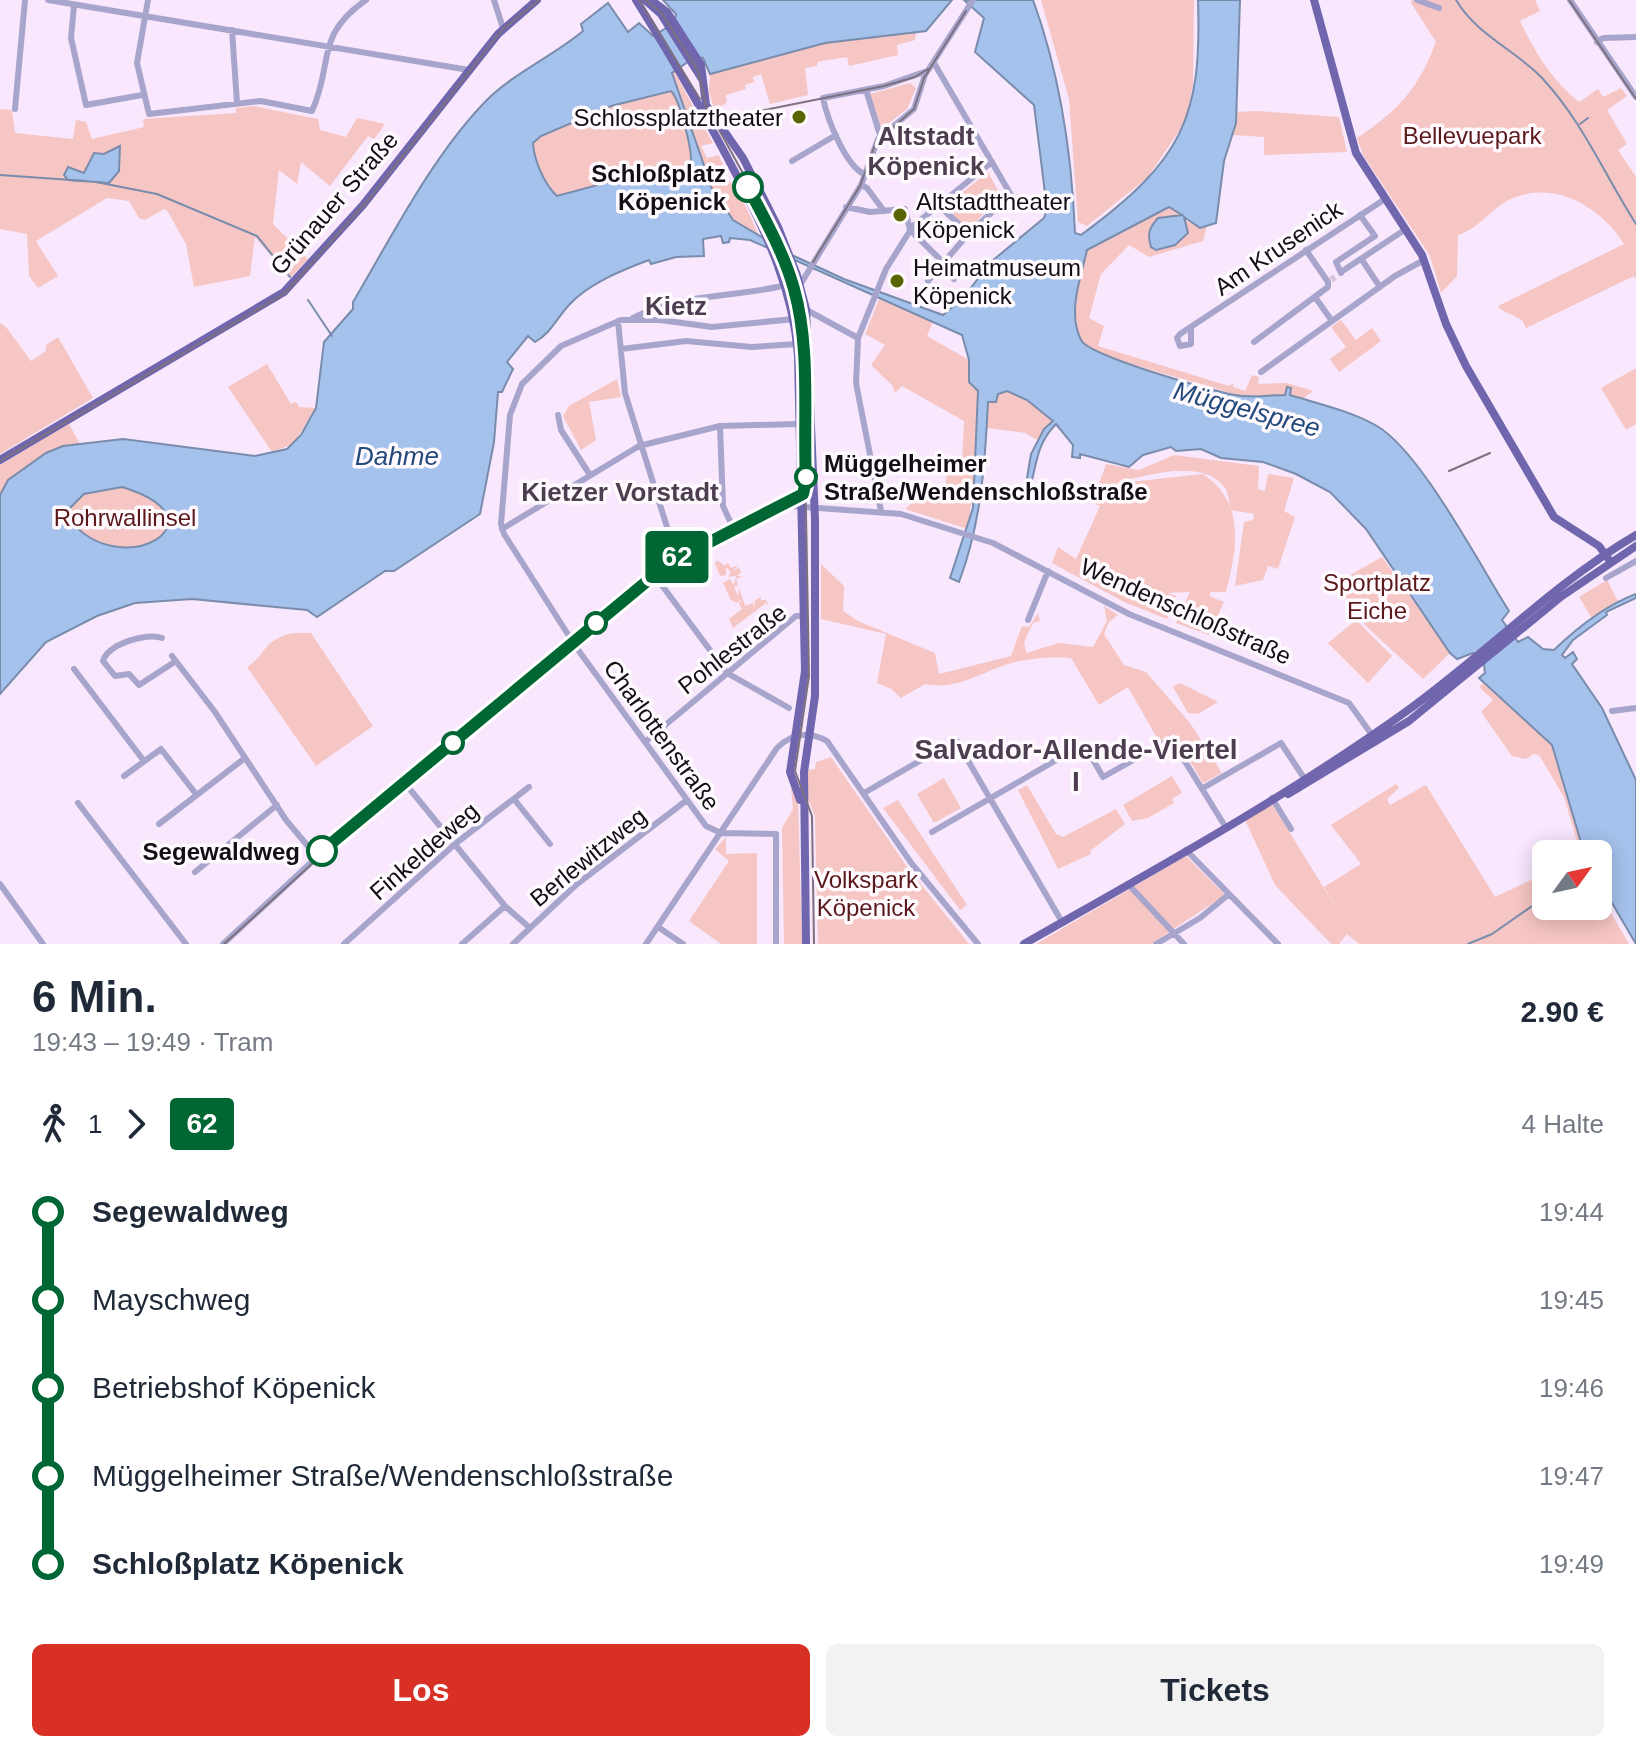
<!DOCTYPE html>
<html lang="de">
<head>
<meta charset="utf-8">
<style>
  body { margin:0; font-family:Arial,sans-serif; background:#f2f2f3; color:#1f2937; height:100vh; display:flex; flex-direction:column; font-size:30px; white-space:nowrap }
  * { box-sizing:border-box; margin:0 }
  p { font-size:26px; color:#747a83 }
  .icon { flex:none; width:44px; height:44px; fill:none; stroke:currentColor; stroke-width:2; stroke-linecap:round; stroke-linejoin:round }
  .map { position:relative; height:944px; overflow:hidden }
  .panel { display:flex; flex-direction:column; background:#fff; flex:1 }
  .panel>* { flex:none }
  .badge { padding:0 16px; border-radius:6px; font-size:28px; line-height:52px }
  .needle { width:52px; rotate:57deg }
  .controls { position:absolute; left:1532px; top:840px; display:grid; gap:16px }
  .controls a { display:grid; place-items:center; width:80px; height:80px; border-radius:12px; background:#fff; box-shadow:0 4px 20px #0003; font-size:40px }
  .map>.badge { position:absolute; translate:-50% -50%; box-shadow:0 0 0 4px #fff }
  .legs { display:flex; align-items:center; gap:12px; height:88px; padding:0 32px; font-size:26px }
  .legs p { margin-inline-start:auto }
  .headline { display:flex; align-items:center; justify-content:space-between; height:136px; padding:0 32px }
  h1 { font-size:44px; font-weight:700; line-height:60px }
  .primary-button { display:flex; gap:16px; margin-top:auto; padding:16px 32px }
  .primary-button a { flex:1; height:92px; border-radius:12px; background:#d93025; color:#fff; font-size:32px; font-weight:700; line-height:92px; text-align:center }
  .primary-button a+a { background:#f2f2f3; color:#1f2937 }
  ul { padding:0 32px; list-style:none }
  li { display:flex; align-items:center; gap:28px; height:88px; font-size:30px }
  li i { display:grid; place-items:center; width:12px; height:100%; margin:0 10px; background:currentColor }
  li i::after { content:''; width:20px; height:20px; margin:-10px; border:6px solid; border-radius:50%; background:#fff }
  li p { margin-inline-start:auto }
  li:first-child i { background:linear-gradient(#0000 50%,currentColor 0) }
  li:last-child i { background:linear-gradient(currentColor 50%,#0000 0) }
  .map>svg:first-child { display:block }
  .green { fill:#f6c6c4 }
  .water { fill:#a5c2ec; stroke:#798cac; stroke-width:2; fill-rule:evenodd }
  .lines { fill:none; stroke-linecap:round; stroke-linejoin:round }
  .stream { stroke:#798cac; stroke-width:2 }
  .minor-tunnel { stroke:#d6c6da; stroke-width:6; stroke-dasharray:6 3; stroke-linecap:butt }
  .minor { stroke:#a8a5cd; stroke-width:6 }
  .major { stroke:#6f66ad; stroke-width:8 }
  .tram { stroke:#7d7180; stroke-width:2 }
  .line-1-casing { stroke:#fff; stroke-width:18 }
  .line-1 { stroke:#063; stroke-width:12 }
  .poi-dot { fill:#5b6402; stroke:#fefafe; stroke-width:3 }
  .stop-1-dot { fill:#fff; stroke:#063; stroke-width:4 }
  .labels { text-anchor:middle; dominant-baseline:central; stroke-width:7; stroke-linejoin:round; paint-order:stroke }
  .poi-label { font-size:24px; fill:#130d15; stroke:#fefafe; text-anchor:start }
  .park-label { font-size:24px; fill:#5b191c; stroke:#fefafe }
  .stop-label { font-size:24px; font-weight:bold; fill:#130d15; stroke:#fefafe; text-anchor:end }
  .street-label { font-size:24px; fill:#130d15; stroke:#fefafe }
  .neighbourhood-label { font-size:26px; font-weight:bold; fill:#4c3e4f; stroke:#fefafe }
  .water-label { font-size:26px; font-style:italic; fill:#24497c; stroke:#fefafe }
  .quarter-label { font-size:28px; font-weight:bold; fill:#4c3e4f; stroke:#fefafe }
</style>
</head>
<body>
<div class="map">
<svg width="1636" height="944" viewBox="0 0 1636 944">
  <rect width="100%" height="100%" fill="#f9e7fd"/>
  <!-- green -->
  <path class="green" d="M1194,0L1193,85L1186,121L1147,178L1087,226L1078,222L1069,99L1041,0Z
    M1412,0H1535L1540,11L1520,21C1536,54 1551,79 1579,102L1598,89L1603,97L1621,88L1627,96L1607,110L1627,144L1618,150L1636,177V279L1634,276L1526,328L1522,320L1500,309L1498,306L1624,244C1602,208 1556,180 1513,198C1490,208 1481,228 1458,235L1457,276L1441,293L1430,256L1363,155L1357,138C1399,110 1418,89 1436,42L1411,3Z
    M916,32L915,40L897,45L898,55L849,66L847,57L817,62V66L805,68L808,95L770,104L761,74L753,77L754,82L745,85L746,89L726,95L727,102L715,111L709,92L710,74L825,43Z
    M674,71L713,143L701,146L707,158L719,155L728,180L738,190L759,235C751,230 739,226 732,219C694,182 694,122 672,76Z
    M910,83L916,88L907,109L884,127L879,125L870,94Z
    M671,91C680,100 694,156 691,169L657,180L620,179L557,196C544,184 534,160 533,143L541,136L611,106Z
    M253,106L318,119L320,130L346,137L357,118L385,124L374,139L368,136L330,186L301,162L297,184L279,170L273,224L308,259L290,278L255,237L250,276L194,287L186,244L168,212L164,209L145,220L139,218L129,201L107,198L36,241L58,276L38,288L29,276L27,234L0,229V109L12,110L15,133L73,139L76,120L86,122L92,139L144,127L143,119L236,113V108Z
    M1257,111L1339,117L1347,152L1264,155V137L1233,135L1236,112Z
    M988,172L1001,196L968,230L945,206Z
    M1169,207L1176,208L1183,219L1200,228L1207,226L1203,241L1149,257L1129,245L1101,274L1089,318L1104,326L1098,346L1229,386L1234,383L1233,387L1245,391L1252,375L1259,377L1258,384L1287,383L1313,391L1302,399L1290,395L1287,388L1285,395H1237L1103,356L1082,344C1069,312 1080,281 1087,250Z
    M880,297L934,319L927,336L969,360V382L978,393L977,460L968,529L905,509L915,500L945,502L947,461H962L964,421L902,386L895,393L892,385L871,365L885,345L865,334Z
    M1341,320L1356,340L1372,328L1381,341L1339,372L1330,359L1346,347L1331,327Z
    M0,323L6,327L31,361L46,351V345L58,337L93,398L0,454Z
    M267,364L291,404L296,402L299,407L316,408L293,444L272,452L228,387Z
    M1636,368V424L1626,430L1601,388Z
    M617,379L621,397L589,402L596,440L581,450L563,416L569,406Z
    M1007,391L1027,400L1053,421L1037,440L1025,433L987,428L988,401L996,402L998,394Z
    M69,424L80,444C49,448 15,467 0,495V465Z
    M1174,455L1259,466L1258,489L1265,491L1268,474L1294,478L1284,511L1295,517L1278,569L1268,566L1263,580L1235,586L1244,522L1253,520L1254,514L1231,510C1229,503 1228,491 1225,488C1203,458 1150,475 1118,482L1116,490L1130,482L1203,474C1246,503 1237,549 1226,592H1211L1209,596L1224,602L1209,635L1176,623L1190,592L1167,593L1176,596L1167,619L1124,602L1052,563L1058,547L1076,559L1100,506L1092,503L1106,464L1139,470Z
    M122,487C230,520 121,584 70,519L69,509L84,494Z
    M1382,557L1450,653L1423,679L1365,625L1336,583Z
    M717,560L725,566L728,563L731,568L739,565L733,570L739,568L741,573L736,576H743L736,579L738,585L734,587L738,596L739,587L745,606L753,603L751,596L754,605L745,610L755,605V600L761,597V600H766L769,606L766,603L733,628L729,619L742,609L739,604L742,599L737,603L731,600L723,583L730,579L734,585L736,576L728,577L731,572L726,567V575L720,576L715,564Z
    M821,564L844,586L843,611L858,621L935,653L939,674L1011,656L1022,626L1029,627L1038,613L1040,621L1033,623L1024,642L1026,653L1059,643L1093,647L1107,621L1104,606L1118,615L1109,622L1104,634L1124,665L1146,672L1190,723L1222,773L1203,783L1174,734L1155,743L1157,738L1128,687L1099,705L1071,658C1053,656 1033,658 1015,662C983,670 960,691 925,684L901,698L890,688L877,683L886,634L821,619Z
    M1607,580L1618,601L1592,618L1579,597Z
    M1356,620L1392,656L1368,683L1328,643Z
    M292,633H311L373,726L316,766L247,667C266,655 262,641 292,633Z
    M1485,682L1552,745L1583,849L1580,851L1564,797L1539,755L1534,754L1526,759L1512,756L1481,712L1493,700L1479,687Z
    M1180,683L1218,702L1198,714L1188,713L1173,687Z
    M831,757L908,868L969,944H818L815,816L806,794L807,770L815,769L816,762Z
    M1172,776L1182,793L1172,799L1174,803L1148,818L1132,821L1123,805Z
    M944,778L961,808L934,823L917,794Z
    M1396,784L1399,788L1387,799L1390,805L1426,785L1495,897L1546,873V906H1598V891L1629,944H1359L1347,934L1339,944H1331L1275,885L1245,820L1272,804L1343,919L1324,887L1361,864L1331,825Z
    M1027,785L1056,834L1063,837L1116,809L1125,824L1090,851L1091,854L1058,869L1018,790Z
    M791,787L798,799L802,944H784L782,828L793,809Z
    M898,800L967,905L960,910L883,808Z
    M726,837V854L757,853V944H721L689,921L729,861L715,849Z
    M1186,856L1225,895L1151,944H1036Z"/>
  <!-- water -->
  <path class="water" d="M663,0H952L926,31L825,43L710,74L703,58L695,57L672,73L707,174L705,178L733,220L794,256L844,279L943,315L962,299L992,261L1044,218L1047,209L1034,105L975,52L984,18L964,0H1033C1060,74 1072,159 1075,233L1081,235C1183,160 1202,118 1198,0H1240L1236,123L1224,161L1216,223L1200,228L1184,217L1188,233L1175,245L1156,250L1151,247C1147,234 1149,228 1158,218L1182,215L1169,207L1087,250C1081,277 1067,312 1081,340C1089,356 1212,391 1235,395C1251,398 1269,395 1285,395L1287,387L1291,388L1290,395C1319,404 1351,411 1377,426C1421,452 1479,564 1509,611L1502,620L1518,642L1528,637L1543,649L1554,650C1578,627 1604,606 1636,594V598L1606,612L1607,615L1573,640L1562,655L1565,658L1573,652L1577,659L1572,664L1602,708L1636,780V944L1598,879V854H1572L1583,849L1552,745L1479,678L1485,673L1484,665L1473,653L1457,659L1450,653L1366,529L1330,492L1296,474L1263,462L1221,458L1201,449L1176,451L1171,447L1143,455L1129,467L1080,454V458L1072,457L1073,445L1056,424C1034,446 1037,470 1027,497L1024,496L1031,454L1044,429L1053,421L1027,400L1007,391L998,394L996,402H988C985,465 981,524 959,582L950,578L973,508L978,391L969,382V360L962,335L750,240L730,238L729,242L723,243L721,236L703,239L704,256L676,257L651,264L649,260C622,270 588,284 569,305C557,318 551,333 535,342L528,336L507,362L513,369L502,392H498L494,442L480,514L394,571H385L317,617L307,610L192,599L135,603L97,616L46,642L0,694V495L8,480L46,453L63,446L123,439L255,456L287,449L301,435L316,408L324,342L353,309V302C391,238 430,160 483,104C511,74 552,57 583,31L581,24L608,3L628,32L639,23L653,36L674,23L676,14ZM671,91C680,100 695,157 690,169L657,180L620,179L557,196C544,184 534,160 533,143L541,136L611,106ZM122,487C230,520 121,584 70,520L69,509L84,494Z
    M120,146L119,171L109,183L68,180L64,175L68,167L84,173L94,153L104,154Z"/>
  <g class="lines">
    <!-- stream -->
    <path class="stream" d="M1456,0C1477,35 1514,49 1542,78C1583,122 1604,174 1636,224
      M1580,124L1588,118
      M0,175L86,181
      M96,182L157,194L257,236L290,277
      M308,300L332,336
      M1468,944L1492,934L1535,904"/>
    <!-- minor-tunnel -->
    <path class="minor-tunnel" d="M1331,280L1335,277"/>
    <!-- minor -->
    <path class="minor" d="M48,0L469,70
      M148,0L137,63L149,114L261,101L312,111C334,63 314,36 366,0
      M494,0L503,28
      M1417,0L1439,8
      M1570,0L1636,97
      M74,5L71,38L86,105L142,95
      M232,30L237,103
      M1597,42L1603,38L1636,37
      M866,90L880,135
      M15,109L25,0
      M792,161L836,135
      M864,174C845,165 827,118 823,98L884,86L927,71
      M861,185L867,188L884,211
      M939,206L969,233
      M846,207L870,212L905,209L910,230L944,263
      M1360,215L1375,236
      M1362,260L1380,287
      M940,267L954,279
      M1344,270L1406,229
      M1341,273L1336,262L1375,236
      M786,280L803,308L858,338
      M928,281L969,233L1011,195L934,63
      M800,285L861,185L878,139L914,109L925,75L973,0
      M1315,297L1332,321
      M633,318C679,293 735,298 786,285
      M618,321L625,393L677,559
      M1191,327V344L1180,346L1177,338L1180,334L1385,199
      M1254,342L1328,287V282L1306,250
      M621,349L686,341L752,347L797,344
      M1261,372L1395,276L1424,260
      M558,415L561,430L590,475
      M720,426L723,506L734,530
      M881,511L856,383L858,338L886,269L913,226L992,162
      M502,529L639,446L720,426L798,424
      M655,576L727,673L789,708
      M1606,578L1636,561
      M1028,620L1048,571
      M162,638C147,632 108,644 103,661L115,676L129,674L139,685L176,661
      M172,656L215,712L286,820L317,857
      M74,669L144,761
      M1612,711L1636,708
      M645,742L796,616H804
      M124,776L161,749L196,794
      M404,782L505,906L530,928
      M1203,788L1281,743L1304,778
      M864,793L956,740L1062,922
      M1272,798L1291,829
      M514,799L550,844
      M78,803L186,944
      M159,824L245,758
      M932,832L1084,744L1103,777L1171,739L1225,826
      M1186,850L1278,944
      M195,872L277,805
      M0,884L43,944
      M1128,884L1184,944
      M658,927L683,944
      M223,944L355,822L669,564L696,547L790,506L901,514L993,543L1129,614L1349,703L1372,735
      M344,944L455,844L529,787
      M462,944L505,906
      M513,944L577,884L687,800
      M646,944L777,748C792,733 809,731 827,741L912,864L978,944
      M776,944V834L721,833L706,826L576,647L504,534L501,524L510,415L522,384L561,346L621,320H660L712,327L794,319
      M1156,944L1200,918L1228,895"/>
    <!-- major -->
    <path class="major" d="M636,0C672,58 706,116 737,176C767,235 793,289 798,355L805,671L790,772L800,800
      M645,0L661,14L702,79
      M651,0L667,12L701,65L706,105L743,158L778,227L797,275L806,309L815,519V696L804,772L806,944
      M1314,0L1356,153L1422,255L1446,324L1466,366L1554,517L1599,546L1610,561
      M0,460L284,292L363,205L498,34L537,0
      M1288,794L1409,721L1562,596L1636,546
      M1024,944C1152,871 1284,799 1404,713C1484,656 1551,585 1636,535"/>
    <!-- tram -->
    <path class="tram" d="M639,0L700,99
      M645,0L661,12L698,71L706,106L774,230L795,293L803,351L809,676L795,771L812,816L814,944
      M1569,0L1636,99
      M720,123L739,125L759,111L884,86L915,77L928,69
      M813,262L860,186L876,142L914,109L924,78L966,11
      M0,461L285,293L369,199L502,30L539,0
      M1449,471L1490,453
      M224,944L361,819L670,565L694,549L798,502L808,488"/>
  </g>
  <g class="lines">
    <defs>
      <path id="line-1" d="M322,851L669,563L803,494L806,481C803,418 811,349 794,289C784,253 765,220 748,187"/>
    </defs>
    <!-- line-1 casing -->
    <use href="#line-1" class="line-1-casing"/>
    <!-- line-1 -->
    <use href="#line-1" class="line-1"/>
  </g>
  <!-- markers -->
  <g class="poi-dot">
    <circle cx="799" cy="117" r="8"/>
    <circle cx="900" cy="215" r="8"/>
    <circle cx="897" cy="281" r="8"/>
  </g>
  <g class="stop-1-dot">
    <circle cx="748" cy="187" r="14"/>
    <circle cx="806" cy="477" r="10"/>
    <circle cx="596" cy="623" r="10"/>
    <circle cx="453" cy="743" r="10"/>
    <circle cx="322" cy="851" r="14"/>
  </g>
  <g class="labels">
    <!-- poi labels -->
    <g class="poi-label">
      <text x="783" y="117" text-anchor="end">Schlossplatztheater</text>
      <text x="916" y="201">Altstadttheater<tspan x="916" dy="28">Köpenick</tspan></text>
      <text x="913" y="267">Heimatmuseum<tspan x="913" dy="28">Köpenick</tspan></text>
    </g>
    <!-- park labels -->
    <g class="park-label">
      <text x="1472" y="135">Bellevuepark</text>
      <text x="125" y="517">Rohrwallinsel</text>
      <text x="1377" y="582">Sportplatz<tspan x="1377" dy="28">Eiche</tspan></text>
      <text x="866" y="879">Volkspark<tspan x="866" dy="28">Köpenick</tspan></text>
    </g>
    <!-- stop labels -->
    <g class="stop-label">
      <text x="726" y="173">Schloßplatz<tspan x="726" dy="28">Köpenick</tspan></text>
      <text x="824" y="463" text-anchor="start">Müggelheimer<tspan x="824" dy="28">Straße/Wendenschloßstraße</tspan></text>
      <text x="300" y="851">Segewaldweg</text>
    </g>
    <!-- street labels -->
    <g class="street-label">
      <text transform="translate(334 203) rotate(-49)">Grünauer Straße</text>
      <text transform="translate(1278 248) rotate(-34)">Am Krusenick</text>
      <text transform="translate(1186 611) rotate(24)">Wendenschloßstraße</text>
      <text transform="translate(732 649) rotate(-38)">Pohlestraße</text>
      <text transform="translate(662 735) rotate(54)">Charlottenstraße</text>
      <text transform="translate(424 851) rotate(-41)">Finkeldeweg</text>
      <text transform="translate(588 857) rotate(-39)">Berlewitzweg</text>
    </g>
    <!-- neighbourhood labels -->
    <g class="neighbourhood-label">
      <text x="926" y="136">Altstadt<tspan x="926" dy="30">Köpenick</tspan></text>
      <text x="676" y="306">Kietz</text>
      <text x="620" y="492">Kietzer Vorstadt</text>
    </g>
    <!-- water labels -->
    <g class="water-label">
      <text transform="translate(1247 409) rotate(15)">Müggelspree</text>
      <text x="397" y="456">Dahme</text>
    </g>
    <!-- quarter labels -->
    <g class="quarter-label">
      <text x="1076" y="749">Salvador-Allende-Viertel<tspan x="1076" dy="32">I</tspan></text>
    </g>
  </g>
</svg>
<div class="controls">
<a><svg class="needle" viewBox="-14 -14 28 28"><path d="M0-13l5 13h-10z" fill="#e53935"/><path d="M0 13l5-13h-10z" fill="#747a83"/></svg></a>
</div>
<b class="badge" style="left:677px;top:557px;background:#063;color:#fff">62</b>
</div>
<section class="panel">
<div class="headline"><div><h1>6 Min.</h1><p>19:43 – 19:49 · Tram</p></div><b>2.90 €</b></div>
<div class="legs"><svg class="icon" aria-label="walk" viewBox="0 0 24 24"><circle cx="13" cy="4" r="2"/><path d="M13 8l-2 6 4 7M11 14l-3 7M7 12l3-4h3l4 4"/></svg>1<svg class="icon" aria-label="forward" viewBox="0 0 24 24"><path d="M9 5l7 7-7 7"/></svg><b class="badge" style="background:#063;color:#fff">62</b><p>4 Halte</p></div>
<ul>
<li><i style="color:#063"></i><b>Segewaldweg</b><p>19:44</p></li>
<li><i style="color:#063"></i><span>Mayschweg</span><p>19:45</p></li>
<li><i style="color:#063"></i><span>Betriebshof Köpenick</span><p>19:46</p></li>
<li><i style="color:#063"></i><span>Müggelheimer Straße/Wendenschloßstraße</span><p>19:47</p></li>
<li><i style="color:#063"></i><b>Schloßplatz Köpenick</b><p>19:49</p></li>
</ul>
<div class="primary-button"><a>Los</a><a>Tickets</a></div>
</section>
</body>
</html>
